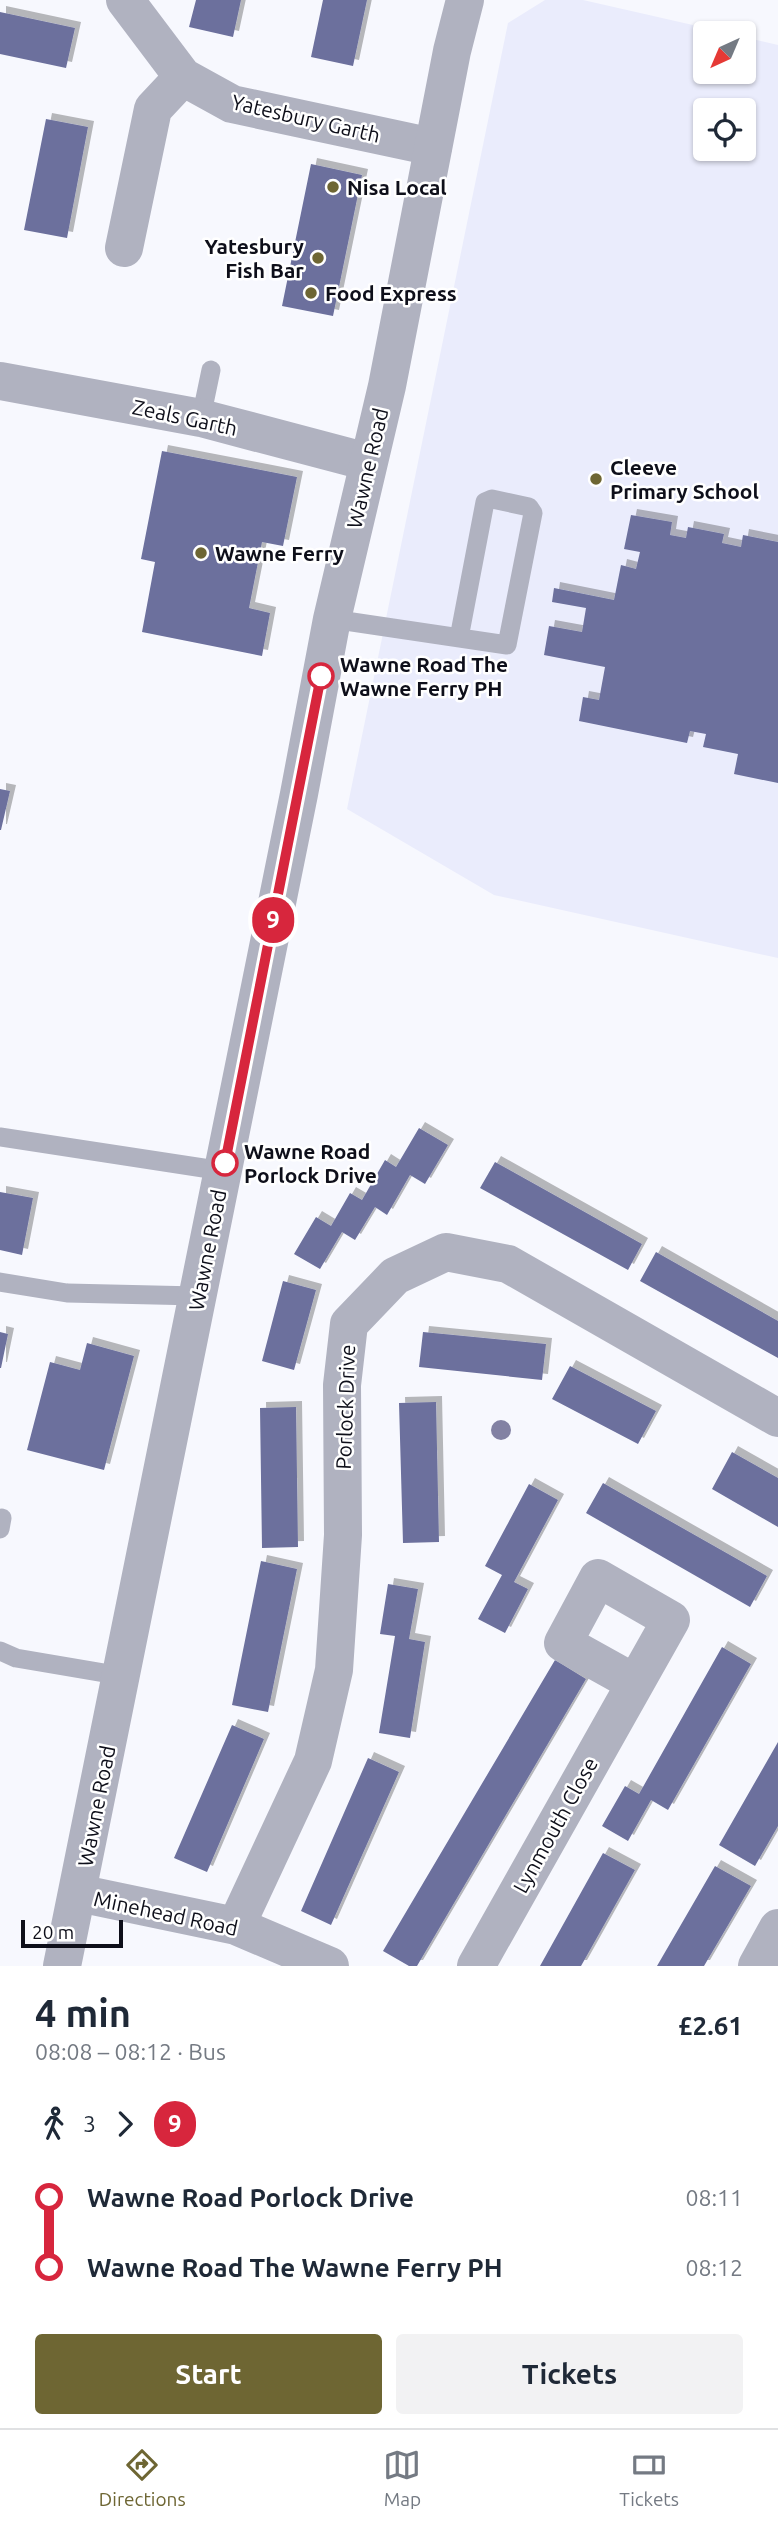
<!DOCTYPE html>
<html lang="en">
<head>
<meta charset="utf-8">
<style>
  body { margin:0; font-family:Ubuntu,sans-serif; background:#f2f2f3; color:#1f2937; height:100vh; display:flex; flex-direction:column; font-size:26px; white-space:nowrap }
  * { box-sizing:border-box; margin:0 }
  p { font-size:23px; color:#747a83 }
  .icon { flex:none; width:38px; height:38px; fill:none; stroke:currentColor; stroke-width:2; stroke-linecap:round; stroke-linejoin:round }
  .map { position:relative; height:1966px; overflow:hidden }
  .details { display:flex; flex-direction:column; background:#fff; flex:1 }
  .details>* { flex:none }
  .badge { padding:0 14px; border-radius:23px; font-size:24px; line-height:46px }
  .needle { width:46px; rotate:224deg }
  .buttons { position:absolute; left:693px; top:21px; display:grid; gap:14px }
  .buttons a { display:grid; place-items:center; width:63px; height:63px; border-radius:7px; background:#fff; box-shadow:0 2px 5px #0004; font-size:35px }
  .scale { position:absolute; left:21px; bottom:18px; width:102px; box-sizing:border-box; padding-left:7px; border:4px solid #0e0f1a; border-top:0; font-size:19px; line-height:24px; white-space:nowrap; color:#0e0f1a; -webkit-text-stroke:5px #fff; paint-order:stroke }
  .map>.badge { position:absolute; translate:-50% -50%; box-shadow:0 0 0 4px #fff }
  .legs { display:flex; align-items:center; gap:10px; height:77px; padding:0 35px; font-size:23px }
  .legs p { margin-inline-start:auto }
  .headline { display:flex; align-items:center; justify-content:space-between; height:119px; padding:0 35px }
  h1 { font-size:38px; font-weight:700; line-height:52px }
  .action { display:flex; gap:14px; margin-top:auto; padding:14px 35px }
  .action a { flex:1; height:80px; border-radius:7px; background:#6e6633; color:#fff; font-size:28px; font-weight:700; line-height:80px; text-align:center }
  .action a+a { background:#f2f2f3; color:#1f2937 }
  ul { padding:0 35px; list-style:none }
  li { display:flex; align-items:center; gap:24px; height:70px; font-size:26px }
  li i { display:grid; place-items:center; width:10px; height:100%; margin:0 9px; background:currentColor }
  li i::after { content:''; width:18px; height:18px; margin:-9px; border:5px solid; border-radius:50%; background:#fff }
  li p { margin-inline-start:auto }
  li:first-child i { background:linear-gradient(#0000 50%,currentColor 0) }
  li:last-child i { background:linear-gradient(currentColor 50%,#0000 0) }
  .menu { display:flex; justify-content:space-around; align-items:center; height:98px; border-top:2px solid #e0e1e3; background:#fff; font-size:19px; color:#747a83 }
  .menu a { display:grid; justify-items:center; gap:4px }
  .menu .selected { color:#6e6633 }
  .map>svg:first-child { display:block }
  .built { fill:#eaecfc; fill-rule:evenodd }
  .building { fill:#6c709d; filter:url(#shadow) }
  .lines { fill:none; stroke-linecap:round; stroke-linejoin:round }
  .service { stroke:#b0b2c0; stroke-width:19 }
  .minor { stroke:#b0b2c0; stroke-width:38 }
  .tertiary { stroke:#b0b2c0; stroke-width:38 }
  .tree { fill:#8281a3 }
  .line-1-casing { stroke:#fff; stroke-width:16 }
  .line-1 { stroke:#d7263d; stroke-width:10 }
  .poi-dot { fill:#6e6633; stroke:#fff; stroke-width:2.5 }
  .stop-1-dot { fill:#fff; stroke:#d7263d; stroke-width:3.5 }
  .labels { text-anchor:middle; dominant-baseline:central; stroke-width:5; stroke-linejoin:round; paint-order:stroke }
  .street-label { font-size:21px; fill:#0e0f1a; stroke:#fff }
  .poi-label { font-size:21px; font-weight:bold; fill:#0e0f1a; stroke:#fff; text-anchor:start }
  .stop-label { font-size:21px; font-weight:bold; fill:#0e0f1a; stroke:#fff; text-anchor:start }
</style>
</head>
<body>
<div class="map">
<svg width="778" height="1966" viewBox="0 0 778 1966">
  <defs>
    <filter id="shadow"><feDropShadow dx="6" dy="-6" stdDeviation="0" flood-color="#0004"/></filter>
  </defs>
  <rect width="100%" height="100%" fill="#f7f8fe"/>
  <!-- built -->
  <path class="built" d="M545,0H583L728,33H705V72H744V37L778,45V958L494,895L347,809L508,23ZM705,110H744V149H705Z"/>
  <!-- building -->
  <path class="building" d="M196,0H241L233,37L189,27Z
    M323,0H367L353,66L311,57Z
    M0,12L75,28L66,68L0,54Z
    M46,119L88,127L67,238L24,230Z
    M311,164L362,175L333,316L282,306Z
    M162,451L297,477L283,546L262,542L249,608L270,613L262,656L142,632L155,562L141,559Z
    M631,515L672,522L670,535L686,538L688,527L724,534L722,543L741,547L743,535L778,542V783L734,774L738,754L703,747L706,734L690,731L687,743L579,721L583,697L599,700L605,667L544,655L549,626L582,632L586,608L552,602L554,588L614,600L621,565L636,569L640,552L624,549Z
    M0,789L10,791L1,830H0Z
    M419,1128L448,1145L425,1184L410,1175L387,1215L375,1207L355,1240L342,1232L320,1269L294,1254L316,1217L331,1226L350,1193L362,1200L385,1160L396,1167Z
    M495,1162L642,1244L628,1270L480,1188Z
    M0,1192L33,1198L22,1255L0,1250Z
    M656,1252L778,1321V1358L640,1281Z
    M283,1281L316,1290L294,1370L262,1361Z
    M0,1332L8,1334L1,1368H0Z
    M423,1332L546,1344L542,1380L419,1367Z
    M87,1343L134,1356L104,1470L27,1450L50,1362L80,1370Z
    M570,1366L656,1411L638,1444L552,1399Z
    M436,1402L439,1542L403,1543L399,1403Z
    M296,1407L298,1547L262,1548L260,1408Z
    M732,1452L778,1478V1527L712,1489Z
    M603,1483L767,1576L750,1607L586,1513Z
    M529,1484L558,1500L514,1582L528,1589L505,1633L478,1619L502,1575L485,1566Z
    M261,1561L297,1569L268,1712L232,1705Z
    M388,1584L418,1589L409,1639L425,1642L410,1738L379,1733L395,1636L380,1634Z
    M722,1647L751,1664L668,1810L651,1800L628,1841L602,1826L625,1786L639,1794Z
    M555,1660L586,1679L417,1966H409L383,1951Z
    M232,1725L264,1739L207,1872L174,1858Z
    M778,1742V1826L755,1866L719,1845Z
    M368,1758L399,1772L331,1925L301,1911Z
    M603,1853L635,1870L581,1966H540Z
    M715,1866L751,1886L704,1966H657Z"/>
  <g class="lines">
    <!-- service -->
    <path class="service" d="M201,418L211,370
      M332,619L507,645L533,513L529,507L492,499L485,502L459,638
      M0,1137L223,1171
      M0,1282L67,1293L198,1296
      M0,1529L2,1518
      M0,1651L16,1658L122,1676"/>
    <!-- minor -->
    <path class="minor" d="M125,0L183,77L232,104L433,147
      M124,248L153,109L183,77
      M0,381L201,418L368,462
      M78,1893L236,1926L330,1966
      M236,1926L313,1761L334,1670L343,1535L342,1385L349,1324L395,1276L446,1252L508,1264L778,1418
      M476,1966L671,1620L598,1578L563,1643L635,1683
      M757,1966L778,1928"/>
    <!-- tertiary -->
    <path class="tertiary" d="M62,1966L299,794L332,619L387,386L452,51L465,0"/>
  </g>
  <!-- trees -->
  <circle class="tree" cx="501" cy="1430" r="10"/>
  <g class="lines">
    <defs>
      <path id="line-1" d="M225,1163L321,676"/>
    </defs>
    <!-- line-1 casing -->
    <use href="#line-1" class="line-1-casing"/>
    <!-- line-1 -->
    <use href="#line-1" class="line-1"/>
  </g>
  <!-- markers -->
  <g class="poi-dot">
    <circle cx="333" cy="187" r="7"/>
    <circle cx="318" cy="258" r="7"/>
    <circle cx="311" cy="293" r="7"/>
    <circle cx="596" cy="479" r="7"/>
    <circle cx="201" cy="553" r="7"/>
  </g>
  <g class="stop-1-dot">
    <circle cx="321" cy="676" r="12"/>
    <circle cx="225" cy="1163" r="12"/>
  </g>
  <g class="labels">
    <!-- street labels -->
    <g class="street-label">
      <text transform="translate(306 118) rotate(13)">Yatesbury Garth</text>
      <text transform="translate(185 417) rotate(12)">Zeals Garth</text>
      <text transform="translate(367 468) rotate(-77)">Wawne Road</text>
      <text transform="translate(207 1250) rotate(-79)">Wawne Road</text>
      <text transform="translate(345 1407) rotate(-88)">Porlock Drive</text>
      <text transform="translate(96 1806) rotate(-79)">Wawne Road</text>
      <text transform="translate(555 1825) rotate(-61)">Lynmouth Close</text>
      <text transform="translate(166 1913) rotate(12)">Minehead Road</text>
    </g>
    <!-- poi labels -->
    <g class="poi-label">
      <text x="347" y="187">Nisa Local</text>
      <text x="304" y="246" text-anchor="end">Yatesbury<tspan x="304" dy="24">Fish Bar</tspan></text>
      <text x="325" y="293">Food Express</text>
      <text x="610" y="467">Cleeve<tspan x="610" dy="24">Primary School</tspan></text>
      <text x="215" y="553">Wawne Ferry</text>
    </g>
    <!-- stop labels -->
    <g class="stop-label">
      <text x="340" y="664">Wawne Road The<tspan x="340" dy="24">Wawne Ferry PH</tspan></text>
      <text x="244" y="1151">Wawne Road<tspan x="244" dy="24">Porlock Drive</tspan></text>
    </g>
  </g>
</svg>
<div class="buttons">
<a><svg class="needle" viewBox="-14 -14 28 28"><path d="M0-13l5 13h-10z" fill="#e53935"/><path d="M0 13l5-13h-10z" fill="#747a83"/></svg></a>
<a><svg class="icon" aria-label="locate" viewBox="0 0 24 24"><circle cx="12" cy="12" r="6"/><path d="M12 2v4M12 18v4M2 12h4M18 12h4"/></svg></a>
</div>
<div class="scale">20 m</div>
<b class="badge" style="left:273px;top:920px;background:#d7263d;color:#fff">9</b>
</div>
<section class="details">
<div class="headline"><div><h1>4 min</h1><p>08:08 – 08:12 · Bus</p></div><b>£2.61</b></div>
<div class="legs"><svg class="icon" aria-label="walk" viewBox="0 0 24 24"><circle cx="13" cy="4" r="2"/><path d="M13 8l-2 6 4 7M11 14l-3 7M7 12l3-4h3l4 4"/></svg>3<svg class="icon" aria-label="forward" viewBox="0 0 24 24"><path d="M9 5l7 7-7 7"/></svg><b class="badge" style="background:#d7263d;color:#fff">9</b></div>
<ul>
<li><i style="color:#d7263d"></i><b>Wawne Road Porlock Drive</b><p>08:11</p></li>
<li><i style="color:#d7263d"></i><b>Wawne Road The Wawne Ferry PH</b><p>08:12</p></li>
</ul>
<div class="action"><a>Start</a><a>Tickets</a></div>
</section>
<nav class="menu">
<a class="selected"><svg class="icon" aria-label="directions" viewBox="0 0 24 24"><path d="M12 3l9 9-9 9-9-9zM9 14v-3h6M13 9l2 2-2 2"/></svg>Directions</a>
<a><svg class="icon" aria-label="map" viewBox="0 0 24 24"><path d="M3 6l6-2 6 2 6-2v14l-6 2-6-2-6 2zM9 4v14M15 6v14"/></svg>Map</a>
<a><svg class="icon" aria-label="tickets" viewBox="0 0 24 24"><path d="M3 7h18v10H3zM15 7v10"/></svg>Tickets</a>
</nav>
</body>
</html>
